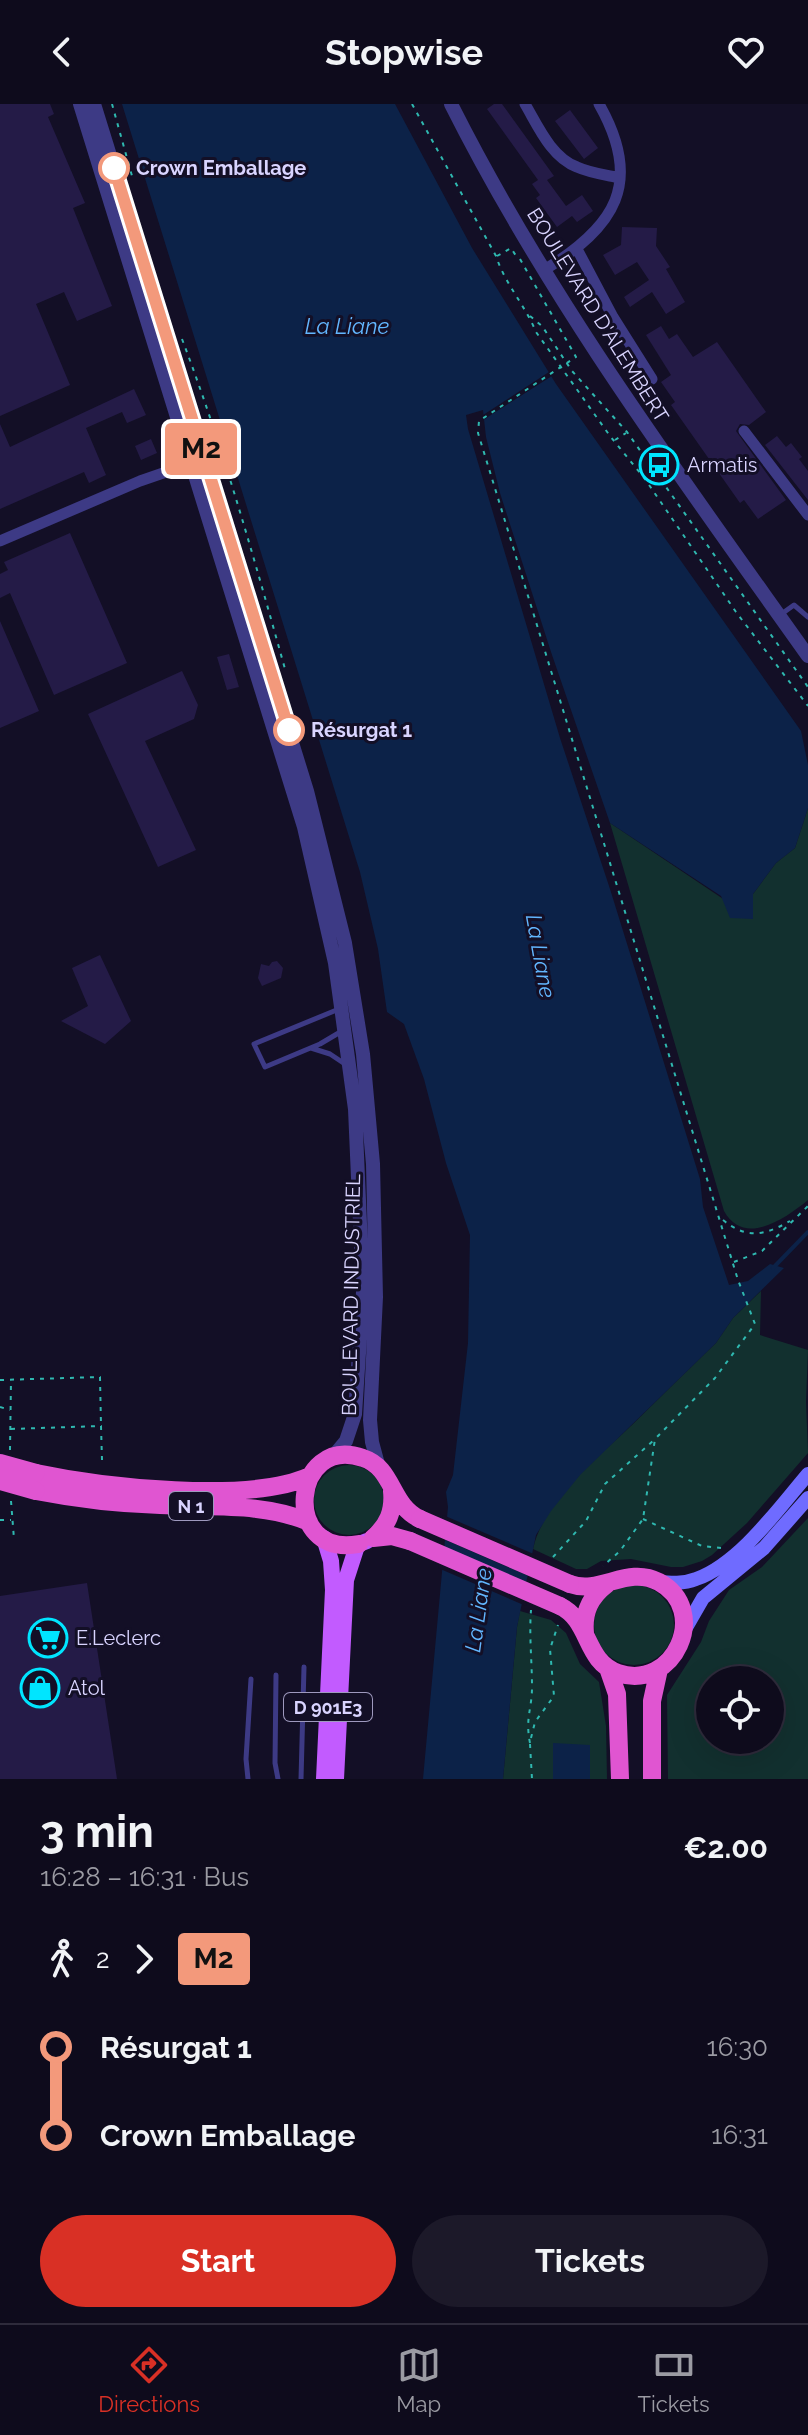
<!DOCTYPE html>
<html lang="en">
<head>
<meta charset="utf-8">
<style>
  body { margin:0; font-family:Raleway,sans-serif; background:#1c1929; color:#f1f3f6; height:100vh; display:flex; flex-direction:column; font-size:30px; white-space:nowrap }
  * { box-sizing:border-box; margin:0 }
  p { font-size:26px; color:#9b9ba3 }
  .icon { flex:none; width:44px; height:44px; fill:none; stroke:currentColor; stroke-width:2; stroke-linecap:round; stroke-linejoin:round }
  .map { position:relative; height:1675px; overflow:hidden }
  .side { display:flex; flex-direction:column; background:#0e0b1c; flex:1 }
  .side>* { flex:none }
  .badge { padding:0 16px; border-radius:6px; font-size:28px; line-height:52px }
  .buttons { position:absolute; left:696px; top:1562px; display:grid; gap:16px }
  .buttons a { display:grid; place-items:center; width:88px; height:88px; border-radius:50%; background:#0e0b1c; box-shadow:0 8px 32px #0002,0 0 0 2px #2e2b3b; font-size:40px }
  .map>.badge { position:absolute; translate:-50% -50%; box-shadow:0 0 0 4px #fff }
  .legs { display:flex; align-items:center; gap:12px; height:88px; padding:0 40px; font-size:26px }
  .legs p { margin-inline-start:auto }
  .head { display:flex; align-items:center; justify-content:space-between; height:136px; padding:0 40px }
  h1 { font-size:44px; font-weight:700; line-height:60px }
  .button { display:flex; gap:16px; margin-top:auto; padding:16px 40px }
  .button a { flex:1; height:92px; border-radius:48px; background:#d93025; color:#fff; font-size:32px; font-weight:700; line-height:92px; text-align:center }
  .button a+a { background:#1c1929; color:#f1f3f6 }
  ul { padding:0 40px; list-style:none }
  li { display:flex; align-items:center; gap:28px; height:88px; font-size:30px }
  li i { display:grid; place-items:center; width:12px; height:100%; margin:0 10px; background:currentColor }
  li i::after { content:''; width:20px; height:20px; margin:-10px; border:6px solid; border-radius:50%; background:#0e0b1c }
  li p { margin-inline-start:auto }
  li:first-child i { background:linear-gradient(#0000 50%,currentColor 0) }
  li:last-child i { background:linear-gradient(currentColor 50%,#0000 0) }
  header { display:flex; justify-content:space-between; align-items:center; height:104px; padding:0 40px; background:#0e0b1c; font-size:36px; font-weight:700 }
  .tab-bar { display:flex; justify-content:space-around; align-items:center; height:112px; border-top:2px solid #2e2b3b; background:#0e0b1c; font-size:22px; color:#9b9ba3 }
  .tab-bar a { display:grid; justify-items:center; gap:4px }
  .tab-bar .selected { color:#d93025 }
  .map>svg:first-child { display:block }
  .green { fill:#12302f; fill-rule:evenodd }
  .water { fill:#0c2248 }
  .pier { fill:#130f26 }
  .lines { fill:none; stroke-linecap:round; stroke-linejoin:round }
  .stream { stroke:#0c2248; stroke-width:4 }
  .building { fill:#241b47 }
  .path { stroke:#2fb8b0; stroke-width:2; stroke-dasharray:4 6; stroke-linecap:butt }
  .service { stroke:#3d3a85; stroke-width:5 }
  .minor { stroke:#3d3a85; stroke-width:11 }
  .tertiary { stroke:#3d3a85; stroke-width:14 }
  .secondary { stroke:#6f6bff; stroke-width:14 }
  .primary { stroke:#c25bff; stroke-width:16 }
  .trunk { stroke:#e055d1; stroke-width:18 }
  .trunk-bridge { stroke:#e055d1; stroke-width:18 }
  .line-1-casing { stroke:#fff; stroke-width:18 }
  .line-1 { stroke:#f3997b; stroke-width:12 }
  .stop-1-dot { fill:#fff; stroke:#f3997b; stroke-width:4 }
  .labels { text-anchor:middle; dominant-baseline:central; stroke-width:6; stroke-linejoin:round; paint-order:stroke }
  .shield { fill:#130f26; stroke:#9e99be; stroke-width:2 }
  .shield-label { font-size:18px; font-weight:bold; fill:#d9d4ff }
  .stop-label { font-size:20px; font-weight:bold; fill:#d9d4ff; stroke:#130f26; text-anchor:start }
  .street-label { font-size:20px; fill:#d9d4ff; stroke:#130f26 }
  .poi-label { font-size:20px; fill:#d9d4ff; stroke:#130f26; text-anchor:start }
  .water-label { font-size:22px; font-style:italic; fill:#62b6ff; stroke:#130f26 }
</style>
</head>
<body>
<header><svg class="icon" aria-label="back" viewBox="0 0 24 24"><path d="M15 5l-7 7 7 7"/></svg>Stopwise<svg class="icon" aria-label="heart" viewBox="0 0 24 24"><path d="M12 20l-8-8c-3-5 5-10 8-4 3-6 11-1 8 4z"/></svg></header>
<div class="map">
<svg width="808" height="1675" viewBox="0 0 808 1675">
  <rect width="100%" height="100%" fill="#130f26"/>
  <!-- green -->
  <path class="green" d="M808,704V1096C785,1115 744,1143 724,1107L610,719L753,815V790L776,759L795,744Z
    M761,1187L760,1231L808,1246L806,1298L808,1349L747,1419L712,1451L702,1457L683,1463H671L631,1455L601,1457L587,1465H576L533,1445C543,1398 598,1353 632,1321C660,1293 688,1266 716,1239L733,1214Z
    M314 1396a35 35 0 1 1 70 0a35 35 0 1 1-70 0Z
    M808,1414V1675H668L667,1591L701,1538L709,1517L729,1486L762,1463ZM710,1576H770V1636H710Z
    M594 1521a40 40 0 1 1 80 0a40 40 0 1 1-80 0Z
    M520,1507L551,1516L566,1529L580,1560L599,1578L606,1622L607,1675H503L517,1523Z"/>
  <!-- water -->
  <path class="water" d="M122,0H395L472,144L556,280L801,627L808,661V704L795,744L776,759L753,790V815L730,814L721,792L610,719L551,548L500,389L486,333L483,306L466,311L468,325L560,634L610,785L700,1075L703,1103L729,1181L748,1177L770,1160L784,1164L733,1214L716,1239L580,1371L551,1407L536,1431L517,1523L503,1675H423L448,1403L446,1388L453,1371L468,1239L470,1131L446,1059L424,975L404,920L387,908L378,845L360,768Z
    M553,1639L590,1641V1675H553Z"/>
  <!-- pier -->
  <path class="pier" d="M552,266L555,270L480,318V313Z
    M443,1411L536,1451L531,1473L441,1434Z
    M440,1441L530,1480L526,1502L438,1464Z"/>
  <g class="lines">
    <!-- stream -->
    <path class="stream" d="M773,1164L808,1128"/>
  </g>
  <!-- building -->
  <path class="building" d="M0,0H50L54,10L48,13L85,99L73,104L112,202L77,217L64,188L36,200L70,281L0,312Z
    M494,0H502L554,72L547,76L566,102L582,91L593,107L577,118L572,112L557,123L536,94L540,91L532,80L538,76L487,5Z
    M570,6L598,44L584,55L555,17Z
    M622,123L657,124L656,142L670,163L666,165L685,198L666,210L652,188L630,203L624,193L649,176L637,158L615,171L603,151L621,141Z
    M661,222L669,235L677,230L693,253L717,238L766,308L749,321L740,320L736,327L786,396L758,415L744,396L740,399L671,301L675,298L661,278L671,271L646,231Z
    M134,285L146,311L127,319L122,308L86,324L106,371L89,379L84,368L0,405V320L10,343Z
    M777,332L786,343L791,339L802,353L799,355L808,367V396L765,341Z
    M151,335L157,349L141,356L135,342Z
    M70,429L127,559L54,591L10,489L0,494V470L8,466L4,458Z
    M0,517L39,607L0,624Z
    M229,550L239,583L227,586L217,553Z
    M182,567L198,601L194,615L145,637L196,746L158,763L88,610Z
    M100,851L131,917L105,940L61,917L88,902L72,864Z
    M277,857L283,864L281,874L262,882L258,874L261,860L269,862L272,858Z
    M87,1479L117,1675H0V1492Z"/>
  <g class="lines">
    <!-- path -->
    <path class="path" d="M112,0L132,72
      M412,0L496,152C505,180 525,201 536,228L610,332L645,375L736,508L808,602
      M497,152L511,144L518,155
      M520,155L576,253L479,317L478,329L738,1176L755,1220L715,1274L655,1335L643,1415L620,1447L603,1462
      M530,212L542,222L572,267L627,328L808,583
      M182,235C223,343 254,454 285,565
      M615,336L626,329
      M723,1116C746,1135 764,1132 790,1117
      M734,1158L762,1147L808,1102
      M0,1276L100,1273L101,1322
      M0,1303L10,1306
      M11,1325L101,1322L102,1356
      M10,1346L11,1276
      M11,1397L14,1435
      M643,1415L702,1442L721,1444
      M0,1416H11
      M553,1453L586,1417L605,1380L654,1336
      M531,1634L535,1618L554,1592L550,1545L558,1521
      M530,1639C525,1614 532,1605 532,1583C532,1557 529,1532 531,1506
      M530,1640L532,1675"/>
    <!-- service -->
    <path class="service" d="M780,511L794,501L808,513
      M339,905L254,940L265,963L320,940L342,927
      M311,944L330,950L345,960
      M276,1571L275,1659L278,1675
      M248,1675L246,1655L251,1575
      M301,1675L304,1563"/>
    <!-- minor -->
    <path class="minor" d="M525,0C538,22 551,53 577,63C590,69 606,71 620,74
      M577,145L613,213L652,275
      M544,166C615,123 644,79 599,0
      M744,327L808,411
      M0,437L140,377L195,358"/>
    <!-- tertiary -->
    <path class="tertiary" d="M80,0L304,723L335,859L355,1005L363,1188L355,1310L346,1337L332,1354
      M94,0L307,687L345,839L363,950L373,1060L376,1193L370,1316L372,1338L379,1364
      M451,0C550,197 681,373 808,552"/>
    <!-- secondary -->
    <path class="secondary" d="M659,1478C671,1479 683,1480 696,1475C739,1460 779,1404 808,1370
      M684,1527L703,1494L764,1444L808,1394"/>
    <!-- primary -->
    <path class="primary" d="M324,1675L333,1486L331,1457L324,1434
      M336,1675L346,1476L356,1445L359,1440L367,1437"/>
    <!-- trunk -->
    <path class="trunk" d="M36,1369C102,1383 249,1400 310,1372
      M36,1387C77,1395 119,1400 160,1401C210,1404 262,1398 309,1418
      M373,1434C388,1421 394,1407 392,1387
      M373,1434L392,1432L410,1437
      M359,1440C280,1455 292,1329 363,1354C394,1364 390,1401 420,1415
      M560,1502C591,1517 584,1557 618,1569C674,1588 711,1506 659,1478C627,1461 601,1491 570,1480
      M585,1529C583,1508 590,1493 607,1480
      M608,1564L617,1590L620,1675
      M652,1675V1597L659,1565"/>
    <!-- trunk-bridge -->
    <path class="trunk-bridge" d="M0,1359L36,1369
      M0,1377L36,1387
      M420,1415L570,1480
      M410,1437L560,1502"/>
  </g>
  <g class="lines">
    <defs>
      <path id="line-1" d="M114,64L289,626"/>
    </defs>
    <!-- line-1 casing -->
    <use href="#line-1" class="line-1-casing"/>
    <!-- line-1 -->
    <use href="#line-1" class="line-1"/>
  </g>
  <!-- icons -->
  <defs>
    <symbol id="bus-ring" viewBox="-11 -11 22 22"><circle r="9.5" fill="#130f26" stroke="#00e5ff" stroke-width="1.5"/><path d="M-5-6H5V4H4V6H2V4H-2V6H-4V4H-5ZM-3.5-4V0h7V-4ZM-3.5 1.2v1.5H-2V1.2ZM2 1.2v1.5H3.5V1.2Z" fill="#00e5ff"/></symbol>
    <symbol id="supermarket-ring" viewBox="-11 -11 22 22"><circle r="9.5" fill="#130f26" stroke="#00e5ff" stroke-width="1.5"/><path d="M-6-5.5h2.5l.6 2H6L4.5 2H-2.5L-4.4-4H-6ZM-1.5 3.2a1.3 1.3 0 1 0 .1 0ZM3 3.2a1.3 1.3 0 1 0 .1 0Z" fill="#00e5ff"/></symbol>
    <symbol id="shop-ring" viewBox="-11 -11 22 22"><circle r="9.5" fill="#130f26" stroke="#00e5ff" stroke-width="1.5"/><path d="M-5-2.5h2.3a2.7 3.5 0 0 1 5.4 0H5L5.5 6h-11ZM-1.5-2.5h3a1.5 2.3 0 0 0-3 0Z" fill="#00e5ff"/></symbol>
  </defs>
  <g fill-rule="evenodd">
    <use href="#bus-ring" x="637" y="339" width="44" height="44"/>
    <use href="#supermarket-ring" x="26" y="1512" width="44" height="44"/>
    <use href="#shop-ring" x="18" y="1562" width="44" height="44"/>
  </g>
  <!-- markers -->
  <g class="stop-1-dot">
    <circle cx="114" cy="64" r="14"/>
    <circle cx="289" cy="626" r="14"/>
  </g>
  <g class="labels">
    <!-- shield labels -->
    <g class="shield">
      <rect x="169" y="1388" width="44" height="28" rx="6"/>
      <rect x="284" y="1589" width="88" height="28" rx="6"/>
    </g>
    <g class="shield-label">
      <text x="191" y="1402">N 1</text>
      <text x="328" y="1603">D 901E3</text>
    </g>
    <!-- stop labels -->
    <g class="stop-label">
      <text x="136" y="64">Crown Emballage</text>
      <text x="311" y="626">Résurgat 1</text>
    </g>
    <!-- street labels -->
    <g class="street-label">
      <text transform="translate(598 211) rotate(58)">BOULEVARD D'ALEMBERT</text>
      <text transform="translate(351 1191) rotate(-89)">BOULEVARD INDUSTRIEL</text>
    </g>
    <!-- poi labels -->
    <g class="poi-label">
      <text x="687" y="361">Armatis</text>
      <text x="76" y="1534">E.Leclerc</text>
      <text x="68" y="1584">Atol</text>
    </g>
    <!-- water labels -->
    <g class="water-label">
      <text x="347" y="222">La Liane</text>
      <text transform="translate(541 852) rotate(80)">La Liane</text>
      <text transform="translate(478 1506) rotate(-82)">La Liane</text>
    </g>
  </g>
</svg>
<div class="buttons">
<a><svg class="icon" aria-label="locate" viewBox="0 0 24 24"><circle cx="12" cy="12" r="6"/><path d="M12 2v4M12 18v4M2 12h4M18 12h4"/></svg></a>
</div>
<b class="badge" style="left:201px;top:345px;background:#f3997b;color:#111">M2</b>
</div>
<section class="side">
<div class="head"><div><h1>3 min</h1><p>16:28 – 16:31 · Bus</p></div><b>€2.00</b></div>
<div class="legs"><svg class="icon" aria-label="walk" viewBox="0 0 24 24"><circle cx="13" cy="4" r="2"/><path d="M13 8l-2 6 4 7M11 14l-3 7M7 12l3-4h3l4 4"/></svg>2<svg class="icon" aria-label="forward" viewBox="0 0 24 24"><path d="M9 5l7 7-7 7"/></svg><b class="badge" style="background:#f3997b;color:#111">M2</b></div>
<ul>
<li><i style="color:#f3997b"></i><b>Résurgat 1</b><p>16:30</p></li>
<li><i style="color:#f3997b"></i><b>Crown Emballage</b><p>16:31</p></li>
</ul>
<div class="button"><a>Start</a><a>Tickets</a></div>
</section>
<nav class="tab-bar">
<a class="selected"><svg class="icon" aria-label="directions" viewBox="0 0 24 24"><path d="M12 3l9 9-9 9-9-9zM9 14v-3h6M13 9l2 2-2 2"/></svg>Directions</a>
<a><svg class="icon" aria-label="map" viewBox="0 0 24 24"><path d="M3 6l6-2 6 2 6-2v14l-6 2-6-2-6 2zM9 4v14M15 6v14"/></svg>Map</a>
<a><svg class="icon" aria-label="tickets" viewBox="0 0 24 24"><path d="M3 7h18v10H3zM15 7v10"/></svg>Tickets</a>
</nav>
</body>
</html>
